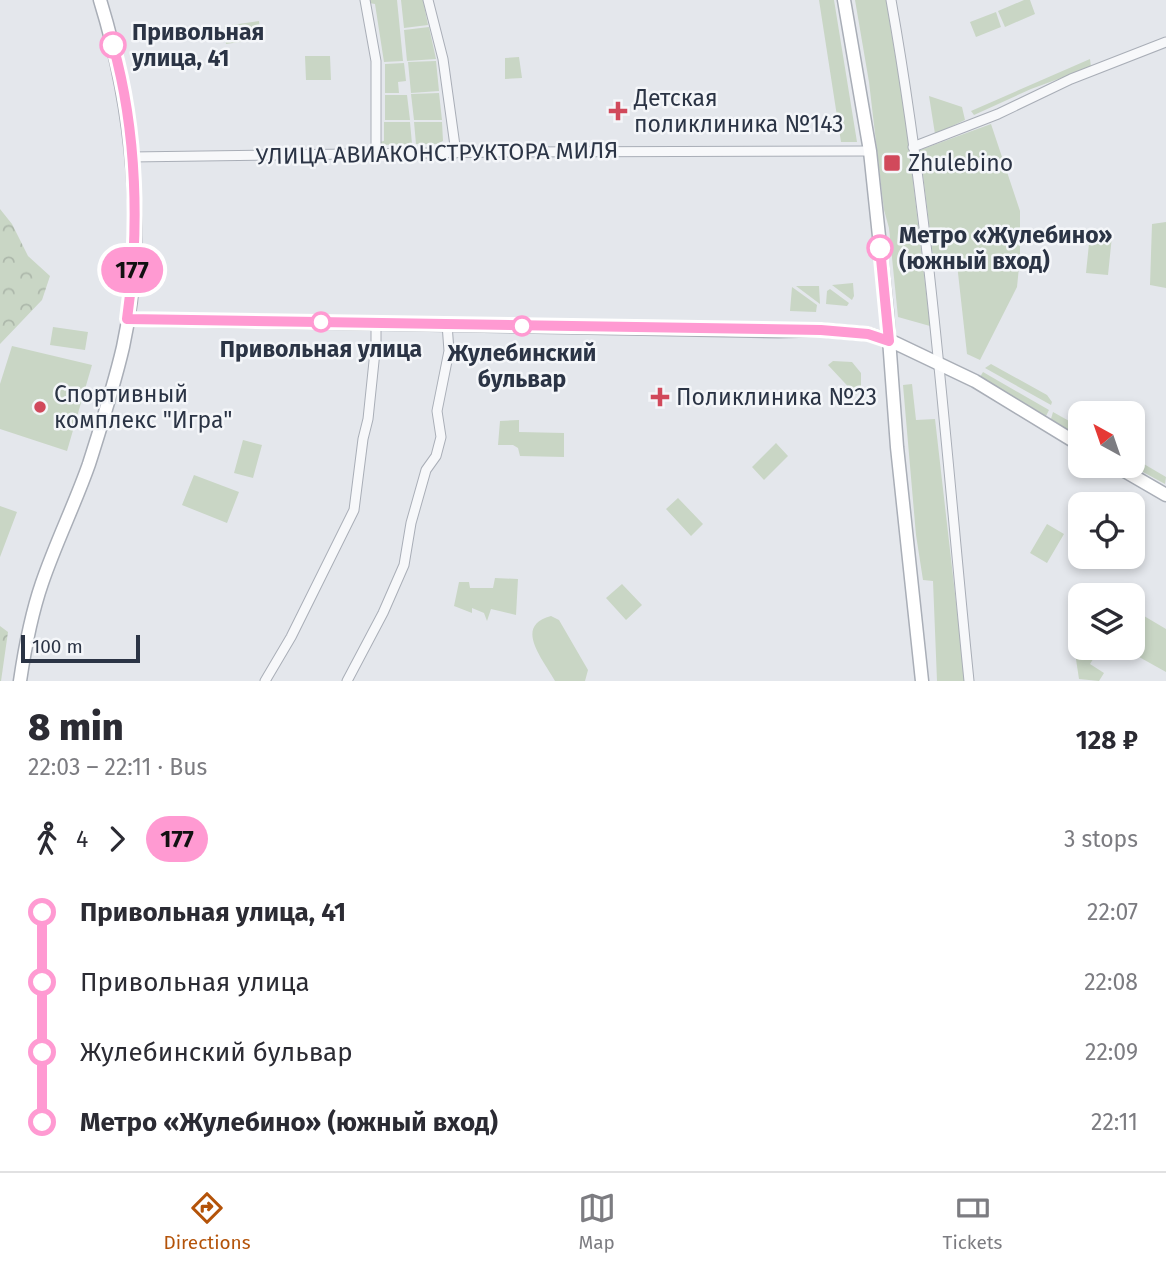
<!DOCTYPE html>
<html lang="en">
<head>
<meta charset="utf-8">
<style>
  body { margin:0; font-family:"Fira Sans",sans-serif; background:#f7f7f7; color:#2b2b33; height:100vh; display:flex; flex-direction:column; font-size:26px; white-space:nowrap }
  * { box-sizing:border-box; margin:0 }
  p { font-size:23px; color:#7c7c81 }
  .icon { flex:none; width:38px; height:38px; fill:none; stroke:currentColor; stroke-width:2; stroke-linecap:round; stroke-linejoin:round }
  .map { position:relative; height:681px; overflow:hidden }
  .drawer { display:flex; flex-direction:column; background:#fff; flex:1 }
  .drawer>* { flex:none }
  .badge { padding:0 14px; border-radius:23px; font-size:24px; line-height:46px }
  .needle { width:46px; rotate:320deg }
  .tools { position:absolute; left:1068px; top:401px; display:grid; gap:14px }
  .tools a { display:grid; place-items:center; width:77px; height:77px; border-radius:14px; background:#fff; box-shadow:0 4px 10px #0003; font-size:35px }
  .scale { position:absolute; left:21px; bottom:18px; width:119px; box-sizing:border-box; padding-left:7px; border:4px solid #2b3445; border-top:0; font-size:19px; line-height:24px; white-space:nowrap; color:#2b3445; -webkit-text-stroke:5px #f4f6f9; paint-order:stroke }
  .map>.badge { position:absolute; translate:-50% -50%; box-shadow:0 0 0 4px #fff }
  .legs { display:flex; align-items:center; gap:10px; height:77px; padding:0 28px; font-size:23px }
  .legs p { margin-inline-start:auto }
  .overview { display:flex; align-items:center; justify-content:space-between; height:119px; padding:0 28px }
  h1 { font-size:38px; font-weight:800; line-height:52px }
  ul { padding:0 28px; list-style:none }
  li { display:flex; align-items:center; gap:24px; height:70px; font-size:26px }
  li i { display:grid; place-items:center; width:10px; height:100%; margin:0 9px; background:currentColor }
  li i::after { content:''; width:18px; height:18px; margin:-9px; border:5px solid; border-radius:50%; background:#fff }
  li p { margin-inline-start:auto }
  li:first-child i { background:linear-gradient(#0000 50%,currentColor 0) }
  li:last-child i { background:linear-gradient(currentColor 50%,#0000 0) }
  .menu { display:flex; justify-content:space-around; align-items:center; height:98px; border-top:2px solid #e1e1e2; background:#fff; font-size:19px; color:#7c7c81 }
  .menu a { display:grid; justify-items:center; gap:4px }
  .menu .current { color:#b45309 }
  .map>svg:first-child { display:block }
  .green { fill:#c9d6c5 }
  .forest { fill:url(#forest-crowns) }
  .lines { fill:none; stroke-linecap:round; stroke-linejoin:round }
  .street-casing { stroke:#a9aeb7; stroke-width:11 }
  .secondary-casing { stroke:#a9aeb7; stroke-width:15 }
  .street { stroke:#f7f8fa; stroke-width:9 }
  .secondary { stroke:#fff; stroke-width:12 }
  .line-1-casing { stroke:#fff; stroke-width:16 }
  .line-1 { stroke:#ff9ad2; stroke-width:10 }
  .stop-1-dot { fill:#fff; stroke:#ff9ad2; stroke-width:3.5 }
  .poi-dot { fill:#d1495b; stroke:#f4f6f9; stroke-width:2.5 }
  .labels { text-anchor:middle; dominant-baseline:central; stroke-width:5; stroke-linejoin:round; paint-order:stroke }
  .stop-label { font-size:23px; font-weight:bold; fill:#2b3445; stroke:#f4f6f9; text-anchor:start }
  .poi-label { font-size:23px; fill:#2b3445; stroke:#f4f6f9; text-anchor:start }
  .street-label { font-size:23px; fill:#2b3445; stroke:#f4f6f9 }
</style>
</head>
<body>
<div class="map">
<svg width="1166" height="681" viewBox="0 0 1166 681">
  <defs>
    <pattern id="forest-crowns" width="20" height="18" patternUnits="userSpaceOnUse" patternTransform="scale(1.75)"><rect width="20" height="18" fill="#c9d6c5"/><path d="M2 6a3 3 0 1 1 6 0M12 15a3 3 0 1 1 6 0" fill="none" stroke="#adb8ab"/></pattern>
  </defs>
  <rect width="100%" height="100%" fill="#e4e7ec"/>
  <!-- green -->
  <path class="green" d="M369,0H397L403,61L384,62L375,4L369,3Z
    M401,0H423L428,25L404,28Z
    M819,0H834L857,142H841Z
    M855,0H886L906,121L930,326L898,317L889,228L884,210L869,82Z
    M1024,0H1030L1035,14L1005,27L998,11Z
    M996,12L1001,27L976,37L970,22Z
    M259,21L261,39L226,44L224,26Z
    M429,27L436,59L407,61L404,30Z
    M305,56H330L331,80H306Z
    M519,57L522,78L505,79V58Z
    M1090,59L1091,67L1031,89L974,115L971,111Z
    M436,61L439,91L411,93L408,62Z
    M404,63L406,81L398,82L399,93H385V64Z
    M439,93L442,120H414L411,94Z
    M385,95H407L410,120H385Z
    M929,96L962,107L965,120L935,134Z
    M384,122H410L412,144L379,145V142L384,141Z
    M414,122H442L443,141L437,144H416Z
    M991,124L1020,211V257L1017,287L980,360L967,354L957,264L934,265L920,150Z
    M1166,222V288L1150,285L1152,224Z
    M1090,234L1112,236L1108,275L1086,273Z
    M853,283L854,296L852,300L832,285Z
    M796,286H819L820,304Z
    M792,287L817,305L816,312L790,311Z
    M830,289L849,303L847,306L826,304L827,291Z
    M53,327L88,332L85,350L50,345Z
    M12,346L92,365L67,451L0,429V384Z
    M833,361L852,362L861,373V391L856,395L828,365Z
    M991,364L1047,395L1052,402L1051,405L985,368Z
    M983,372L1049,410L1046,416L980,377Z
    M912,384L916,420L935,419L965,681H937L933,581L923,580L916,535L903,385Z
    M1053,412L1078,426L1073,431L1065,429L1051,419Z
    M519,420V432L564,433V457L520,456L518,448L513,445H498L500,421Z
    M243,440L262,445L253,478L234,473Z
    M776,443L788,456L764,480L752,467Z
    M1132,457L1166,477L1165,484L1132,466Z
    M194,475L239,492L227,523L182,505Z
    M678,498L703,524L691,536L666,509Z
    M0,506L17,512L0,557Z
    M1047,524L1064,534L1047,563L1030,553Z
    M495,578L518,579L516,615L491,609L487,621L484,613L472,608V613L454,606L459,582H469L470,588H493Z
    M622,584L642,605L626,620L606,598Z
    M1139,613L1166,629V672L1123,648H1132V616Z
    M551,616L559,620L588,670L585,681H555C543,659 513,626 551,616Z
    M1080,638V648H1100L1090,664L1104,673L1099,681L1079,679L1074,646Z"/>
  <!-- forest -->
  <path class="forest" d="M0,209L12,224L28,256L50,276L42,300L0,344Z
    M0,626L8,632L1,681H0Z"/>
  <g class="lines">
    <defs>
      <path id="street" d="M365,0L376,61V154
        M428,0L443,59L456,153
        M891,0C931,225 946,454 969,681
        M913,147L998,114L1071,79L1166,42
        M131,157L504,152L870,151
        M265,681L291,637L354,510L363,439L368,419L376,342V323
        M347,681L383,613L404,565L411,523L426,470L436,456L441,437L437,411L449,351L447,324"/>
      <path id="secondary" d="M844,0L870,151L887,312L897,447L922,681
        M127,319L778,331L821,330L868,334L889,340L975,381L1080,445
        M1116,466L1166,495
        M20,681C25,647 31,615 42,583C56,542 75,504 89,464C101,426 114,386 123,347C147,237 133,107 100,0"/>
    </defs>
    <!-- street casing -->
    <use href="#street" class="street-casing"/>
    <!-- secondary casing -->
    <use href="#secondary" class="secondary-casing"/>
    <!-- street -->
    <use href="#street" class="street"/>
    <!-- secondary -->
    <use href="#secondary" class="secondary"/>
  </g>
  <g class="lines">
    <defs>
      <path id="line-1" d="M113,45C137,131 140,231 127,319L821,330L868,334L889,341L880,248"/>
    </defs>
    <!-- line-1 casing -->
    <use href="#line-1" class="line-1-casing"/>
    <!-- line-1 -->
    <use href="#line-1" class="line-1"/>
  </g>
  <!-- markers -->
  <g class="stop-1-dot">
    <circle cx="113" cy="45" r="12"/>
    <circle cx="880" cy="248" r="12"/>
    <circle cx="321" cy="322" r="9"/>
    <circle cx="522" cy="326" r="9"/>
  </g>
  <g class="poi-dot">
    <path d="M614.5 100.5h7v7h7v7h-7v7h-7v-7h-7v-7h7z"/>
    <rect x="883" y="154" width="18" height="18" rx="3.5"/>
    <path d="M656.5 386.5h7v7h7v7h-7v7h-7v-7h-7v-7h7z"/>
    <circle cx="40" cy="407" r="7"/>
  </g>
  <g class="labels">
    <!-- stop labels -->
    <g class="stop-label">
      <text x="132" y="32">Привольная<tspan x="132" dy="26">улица, 41</tspan></text>
      <text x="899" y="235">Метро «Жулебино»<tspan x="899" dy="26">(южный вход)</tspan></text>
      <text x="321" y="349" text-anchor="middle">Привольная улица</text>
      <text x="522" y="353" text-anchor="middle">Жулебинский<tspan x="522" dy="26">бульвар</tspan></text>
    </g>
    <!-- poi labels -->
    <g class="poi-label">
      <text x="634" y="98">Детская<tspan x="634" dy="26">поликлиника №143</tspan></text>
      <text x="908" y="163">Zhulebino</text>
      <text x="54" y="394">Спортивный<tspan x="54" dy="26">комплекс "Игра"</tspan></text>
      <text x="676" y="397">Поликлиника №23</text>
    </g>
    <!-- street labels -->
    <g class="street-label">
      <text transform="translate(437 153) rotate(-1)">УЛИЦА АВИАКОНСТРУКТОРА МИЛЯ</text>
    </g>
  </g>
</svg>
<div class="tools">
<a><svg class="needle" viewBox="-14 -14 28 28"><path d="M0-13l5 13h-10z" fill="#e53935"/><path d="M0 13l5-13h-10z" fill="#7c7c81"/></svg></a>
<a><svg class="icon" aria-label="locate" viewBox="0 0 24 24"><circle cx="12" cy="12" r="6"/><path d="M12 2v4M12 18v4M2 12h4M18 12h4"/></svg></a>
<a><svg class="icon" aria-label="layers" viewBox="0 0 24 24"><path d="M12 4l9 5-9 5-9-5zM3 14l9 5 9-5"/></svg></a>
</div>
<div class="scale">100 m</div>
<b class="badge" style="left:132px;top:270px;background:#ff9ad2;color:#111">177</b>
</div>
<section class="drawer">
<div class="overview"><div><h1>8 min</h1><p>22:03 – 22:11 · Bus</p></div><b>128 ₽</b></div>
<div class="legs"><svg class="icon" aria-label="walk" viewBox="0 0 24 24"><circle cx="13" cy="4" r="2"/><path d="M13 8l-2 6 4 7M11 14l-3 7M7 12l3-4h3l4 4"/></svg>4<svg class="icon" aria-label="forward" viewBox="0 0 24 24"><path d="M9 5l7 7-7 7"/></svg><b class="badge" style="background:#ff9ad2;color:#111">177</b><p>3 stops</p></div>
<ul>
<li><i style="color:#ff9ad2"></i><b>Привольная улица, 41</b><p>22:07</p></li>
<li><i style="color:#ff9ad2"></i><span>Привольная улица</span><p>22:08</p></li>
<li><i style="color:#ff9ad2"></i><span>Жулебинский бульвар</span><p>22:09</p></li>
<li><i style="color:#ff9ad2"></i><b>Метро «Жулебино» (южный вход)</b><p>22:11</p></li>
</ul>
</section>
<nav class="menu">
<a class="current"><svg class="icon" aria-label="directions" viewBox="0 0 24 24"><path d="M12 3l9 9-9 9-9-9zM9 14v-3h6M13 9l2 2-2 2"/></svg>Directions</a>
<a><svg class="icon" aria-label="map" viewBox="0 0 24 24"><path d="M3 6l6-2 6 2 6-2v14l-6 2-6-2-6 2zM9 4v14M15 6v14"/></svg>Map</a>
<a><svg class="icon" aria-label="tickets" viewBox="0 0 24 24"><path d="M3 7h18v10H3zM15 7v10"/></svg>Tickets</a>
</nav>
</body>
</html>
